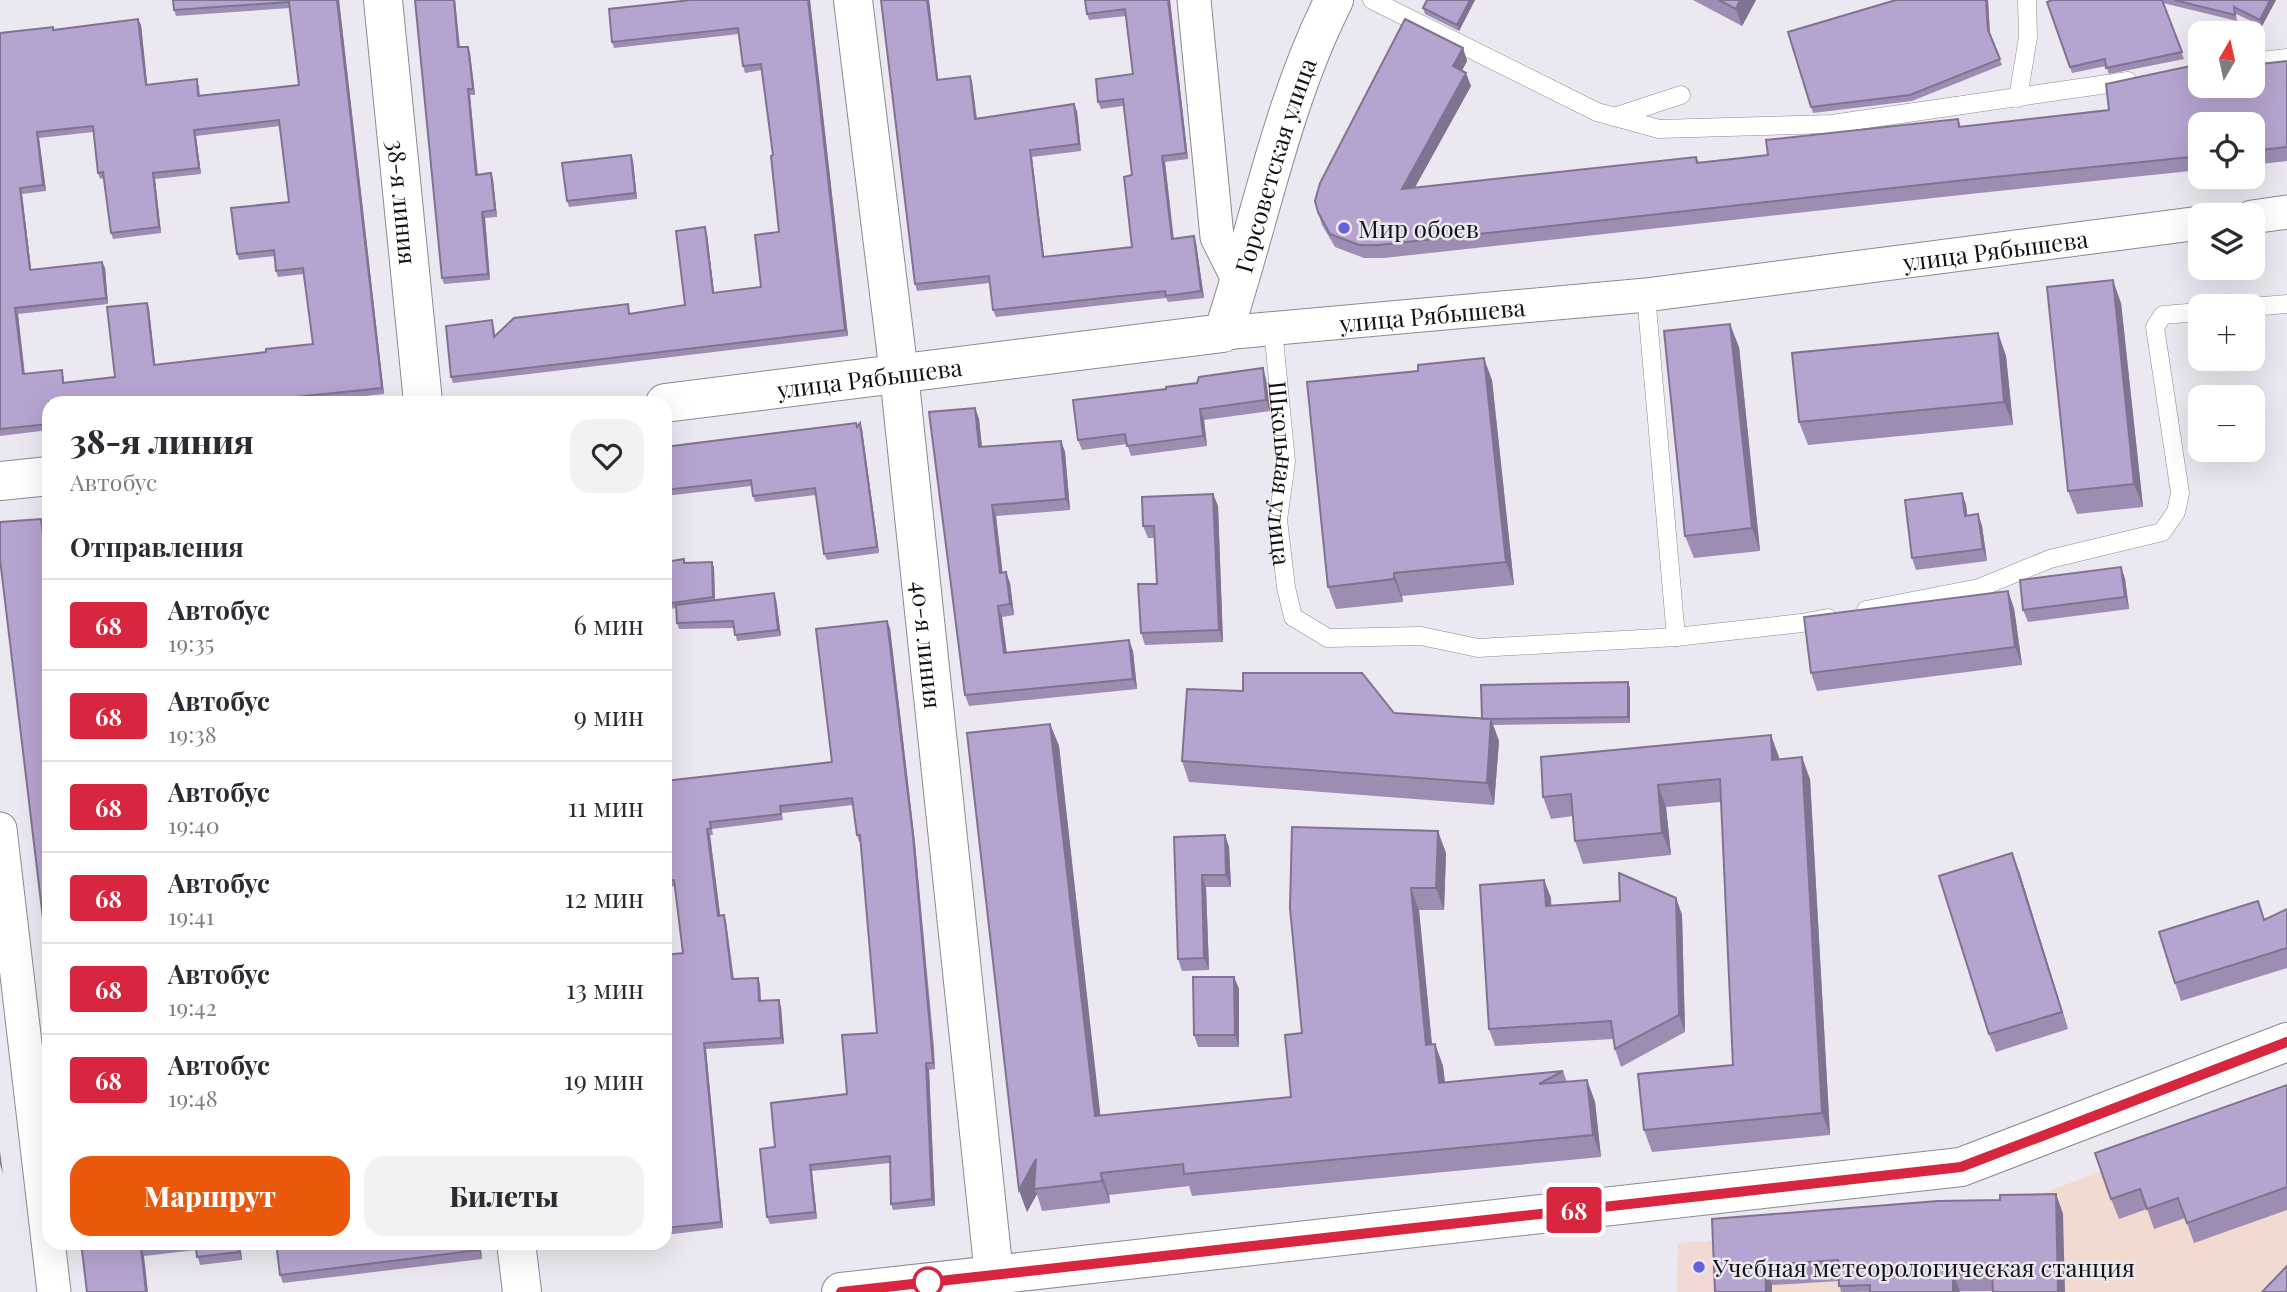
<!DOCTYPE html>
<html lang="ru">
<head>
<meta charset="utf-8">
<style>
  body { margin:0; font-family:"Playfair Display",serif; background:#f2f2f3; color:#2b2b33; height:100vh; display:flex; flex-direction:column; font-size:26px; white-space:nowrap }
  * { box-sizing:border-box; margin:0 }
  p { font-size:23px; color:#7c7c81 }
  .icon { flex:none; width:38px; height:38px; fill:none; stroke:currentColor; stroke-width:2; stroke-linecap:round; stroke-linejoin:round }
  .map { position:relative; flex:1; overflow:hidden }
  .details { position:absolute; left:42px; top:396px; width:630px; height:854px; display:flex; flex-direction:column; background:#fff; border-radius:21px; box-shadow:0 7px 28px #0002 }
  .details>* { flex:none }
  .badge { padding:0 14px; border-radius:5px; font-size:24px; line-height:46px }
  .needle { width:46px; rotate:9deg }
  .buttons { position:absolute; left:2188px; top:21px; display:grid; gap:14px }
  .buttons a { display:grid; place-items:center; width:77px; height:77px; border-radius:14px; background:#fff; box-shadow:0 7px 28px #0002; font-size:35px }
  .map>.badge { position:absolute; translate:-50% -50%; box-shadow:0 0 0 4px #fff }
  h2 { padding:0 28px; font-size:26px; line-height:63px }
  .round { display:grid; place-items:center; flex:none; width:74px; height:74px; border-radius:21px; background:#f2f2f3 }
  .overview { display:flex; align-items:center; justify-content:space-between; height:119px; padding:0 28px }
  h1 { font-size:33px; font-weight:800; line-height:52px }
  .primary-button { display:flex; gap:14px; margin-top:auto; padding:14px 28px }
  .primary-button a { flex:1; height:80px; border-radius:21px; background:#ea580c; color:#fff; font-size:28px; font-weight:800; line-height:80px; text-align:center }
  .primary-button a+a { background:#f2f2f3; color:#2b2b33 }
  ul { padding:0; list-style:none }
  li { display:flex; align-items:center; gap:21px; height:91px; padding:0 28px; border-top:2px solid #e1e1e2 }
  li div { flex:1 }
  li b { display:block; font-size:26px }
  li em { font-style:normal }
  li .badge { min-width:77px; font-weight:700; text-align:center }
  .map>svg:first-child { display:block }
  .commercial { fill:#f2dad0 }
  .education { fill:#f3d9d3 }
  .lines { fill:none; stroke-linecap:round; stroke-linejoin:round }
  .lane-casing { stroke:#8d8992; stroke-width:19 }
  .street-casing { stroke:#8d8992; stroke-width:35 }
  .secondary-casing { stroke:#8d8992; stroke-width:40 }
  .lane { stroke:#fff; stroke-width:18 }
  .street { stroke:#fff; stroke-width:33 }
  .secondary { stroke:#fff; stroke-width:38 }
  .wall { fill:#9d8db3; fill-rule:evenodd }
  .shaded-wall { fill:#7f7392 }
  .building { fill:#b6a4d0; stroke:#7f7392; stroke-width:2; fill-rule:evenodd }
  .line-casing { stroke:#fff; stroke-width:16 }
  .line { stroke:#d7263d; stroke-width:10 }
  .poi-dot { fill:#6562dc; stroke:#ebe8f1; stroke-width:2.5 }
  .stop-dot { fill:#fff; stroke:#d7263d; stroke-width:3.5 }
  .labels { text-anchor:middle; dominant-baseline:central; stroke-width:5; stroke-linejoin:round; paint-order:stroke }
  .street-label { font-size:24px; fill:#121114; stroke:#ebe8f1 }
  .poi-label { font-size:24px; fill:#121114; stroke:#ebe8f1; text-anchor:start }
</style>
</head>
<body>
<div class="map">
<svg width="2287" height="1292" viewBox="0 0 2287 1292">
  <rect width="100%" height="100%" fill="#ebe8f1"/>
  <!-- commercial -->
  <path class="commercial" d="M2287,1102V1292H1722L2030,1198Z"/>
  <!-- education -->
  <path class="education" d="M1719,1240L1722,1292H1677L1678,1243Z"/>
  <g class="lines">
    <defs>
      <g id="lane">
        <path d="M1372,0L1597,112L1659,129L1832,124L2128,81"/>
        <path d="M2252,62L2287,58"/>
        <path d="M2018,98L2028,37L2027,0"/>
        <path d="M1614,117L1681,95"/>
        <path d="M1646,295L1676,637"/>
        <path d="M2252,307L2287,304"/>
        <path id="s1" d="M1273,329L1286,462L1278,520L1286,587L1293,617L1328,638L1421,636L1478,648L1676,637L1802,623L1828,618"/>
        <path d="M1866,610L1979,588L2050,559L2162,532L2176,512L2180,493L2155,327L2163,315L2200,312"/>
      </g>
      <g id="street">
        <path d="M1194,0L1217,237L1240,283"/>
        <path d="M2252,217L2287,212"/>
        <path id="s2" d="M1223,333L1646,295L2200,223"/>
        <path d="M0,829L54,1292"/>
      </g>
      <g id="secondary">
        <path id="s3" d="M383,0L423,402"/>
        <path id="s4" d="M853,0L899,374L994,1275"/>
        <path id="s5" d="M665,403L1223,333C1260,222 1281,105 1334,0"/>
        <path d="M0,481L49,476"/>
        <path d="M516,1242L522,1292"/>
        <path d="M841,1292L1961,1167L2287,1042"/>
      </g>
    </defs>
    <!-- lane casing -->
    <use href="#lane" class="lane-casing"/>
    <!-- street casing -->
    <use href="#street" class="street-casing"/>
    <!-- secondary casing -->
    <use href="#secondary" class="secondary-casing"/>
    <!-- lane -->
    <use href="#lane" class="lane"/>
    <!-- street -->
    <use href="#street" class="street"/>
    <!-- secondary -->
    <use href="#secondary" class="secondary"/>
  </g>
  <!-- wall -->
  <path class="wall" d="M173,0H339L384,394L304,402H49V430L0,436V33L141,25L147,85H199L200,95L299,85L290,8L176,16L174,10ZM280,126L289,202L237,254L239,260L275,256L276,271L278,277L304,274L313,344L266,352L155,365L149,309L147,303L115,377L64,382V376L25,374L18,314L108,304L105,268L102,262L31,270L22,194L46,191L39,138L93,132L98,173L100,179L104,178L111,233L113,239L161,233L155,179L201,174L196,136Z
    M415,0H455L460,47L470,53L475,95H470L478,175L491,173L493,179L497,217L485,218L490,280L444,284L442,278Z
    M691,0H810L848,336L453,383L451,377L494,326L495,335L628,304L630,314L685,305L707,234L714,293L761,287L779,232L773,155L762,70L745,73L743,66L739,34L614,48L612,42Z
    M929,0L938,80L970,76L972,82L977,118L1077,111L1081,151L1032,157L1044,257L1132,247V175L1123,106L1101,109L1098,102L1133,74L1126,16L1089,20L1087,14L1085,0H1170L1188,159L1165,162L1174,239L1196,243L1204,298L1168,302L1166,298L996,317L993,310L990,283L917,291L915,284Z
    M1427,0H1475L1459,31L1425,14L1423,8Z
    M1693,0H1756L1742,26Z
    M1896,0H1988L1990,35L2002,65L1912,101L1813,113L1788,32Z
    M2052,0H2276L2262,26L2236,14L2237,21L2163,3L2184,59L2109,74L2106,66L2072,73L2047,2Z
    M1463,48L1467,61L1462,71L1471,86L1414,188L1696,157L1699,162L1768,155L1958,119L1961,127L2109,110L2287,61V161L2252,165V124H2200V170L1970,194L1384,258H1364L1335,247L1322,225L1318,212Z
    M631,155L633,161L637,199L569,207L567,201Z
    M2121,303L2143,507L2077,514L2068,491Z
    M1998,333L2006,356L2013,425L1808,445L1799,422Z
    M1739,347L1760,551L1694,558L1685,536Z
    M1266,379L1270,411L1204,420L1207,446L1131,456L1127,444L1082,450L1078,440Z
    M1492,380L1514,585L1402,596L1403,602L1336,609L1328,587Z
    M975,408L979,419L982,447L1061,441L1065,452L1070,510L996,516L1002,573L1010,583L1014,615L1002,617L1007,653L1133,651L1137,689L969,706L965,695Z
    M857,426L862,429L879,553L827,560L824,554L816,495L755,502L753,496L751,486L665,496V447Z
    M1962,493L1966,505L1967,516L1978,514L1982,526L1987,561L1916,570L1912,558Z
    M1213,494L1218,506L1223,642L1145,645L1141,633L1157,584L1155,538H1148L1143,526Z
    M41,519L44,527L49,570V935H47L44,927Z
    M684,559L685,563L712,562L714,568L715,600L776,599L781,636L737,641L734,628L679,629L677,623L676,608L665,610V562Z
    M2121,567L2125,579L2129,609L2028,622L2023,610Z
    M2014,608L2022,665L1817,691L1811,673Z
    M890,628L915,843L934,1047L935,1069L929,1070L935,1206L893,1210L891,1204L890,1163L812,1171L817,1219L770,1224L767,1217L775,1147L847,1094L877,1033L861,842H859L857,835L853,805L782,813L783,820L712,829L713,835H710L720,915H724L726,921L734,979L760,984L761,1001L781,1007L784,1044L706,1049L723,1228L665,1235V955L683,953L675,886L665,888V839L832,762Z
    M1630,688V723L1493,725L1499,741L1494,805L1189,782L1182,761L1394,713L1482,719Z
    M1050,724L1059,746L1100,1116L1291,1097L1302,1033L1290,908L1446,853L1444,910H1419L1432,1044H1435L1443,1066L1445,1082L1563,1071L1567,1082L1587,1080L1595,1102L1601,1157L1192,1196L1189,1186L1109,1195L1110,1203L1042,1211L1037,1194L1027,1212L1019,1190Z
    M1779,757V759L1810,779L1830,1135L1652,1152L1644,1130L1733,1065L1721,802L1666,807L1671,855L1583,864L1575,841L1573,816L1551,819L1543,797Z
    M1225,835L1229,847L1231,887H1206L1209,970L1182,971L1178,959L1174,837Z
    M2019,871L2068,1029L1996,1052L1989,1034Z
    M1544,880L1551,898V906L1676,898L1682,915L1685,1032L1621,1067L1615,1049L1613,1039L1495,1046L1489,1029Z
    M2287,909V968L2181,1001L2175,983L2265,919Z
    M1234,977L1239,989V1047H1198L1194,1035Z
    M2287,1085V1210L2194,1243L2185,1218L2154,1229L2147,1209L2119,1219L2111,1199Z
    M2056,1194L2063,1214L1993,1291L1841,1292L1839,1281L1772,1285V1292H1715L1712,1219L2000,1200Z
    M81,1242H240L242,1260L200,1265L196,1250L144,1256Z
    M276,1242H480L482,1259L283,1283L280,1275Z
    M545,1242H600L547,1249Z"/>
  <!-- shaded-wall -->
  <path class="shaded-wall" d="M337,0H339L384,394L382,388Z
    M454,0H455L460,53L458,47Z
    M808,0H810L848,336L845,330Z
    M927,0H929L939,86L937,80Z
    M1168,0H1170L1188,159L1186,153Z
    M1470,0H1475L1459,31L1457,25Z
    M1740,0H1756L1742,26L1736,9Z
    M1986,0H1988L1990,36L1988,30Z
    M2270,0H2276L2262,26L2260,20Z
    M138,19L141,25L148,91L146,85Z
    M468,47L470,53L475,95L473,89Z
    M1463,48L1467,61L1457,79L1453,66Z
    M1466,73L1471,86L1407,202L1402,189Z
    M970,76L972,82L977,125L975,119Z
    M468,89L470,95L478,181L476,175Z
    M1074,104L1077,111L1081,151L1079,144Z
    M194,130L196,136L201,174L199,168Z
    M37,132L39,138L46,191L43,185Z
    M1030,150L1032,157L1045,264L1043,257Z
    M631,155L633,161L637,199L635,193Z
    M1162,156L1165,162L1174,246L1172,239Z
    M153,173L155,179L161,233L159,227Z
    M491,173L493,179L497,217L495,210Z
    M20,188L22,194L32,276L30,270Z
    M482,212L485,218L490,280L488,274Z
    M705,227L707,234L715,300L713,293Z
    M1194,236L1196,243L1204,298L1201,291Z
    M102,262L105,268L108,304L106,298Z
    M2113,280L2121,303L2143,507L2134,484Z
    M147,303L149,309L156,371L154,365Z
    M15,308L18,314L25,380L23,374Z
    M1730,324L1739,347L1760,551L1752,528Z
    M1998,333L2006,356L2013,425L2004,402Z
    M1484,358L1492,380L1514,585L1506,562Z
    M1263,368L1266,379L1270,411L1266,400Z
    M975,408L979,419L983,458L979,447Z
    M1200,409L1204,420L1207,446L1203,436Z
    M860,423L862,429L879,553L877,547Z
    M1061,441L1065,452L1070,510L1066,499Z
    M1962,493L1966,505L1969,528L1965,516Z
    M1213,494L1218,506L1223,642L1219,630Z
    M992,505L996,516L1004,584L1000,573Z
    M1978,514L1982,526L1987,561L1983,549Z
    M41,519L44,527L49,578L48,575Z
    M712,562L714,568L715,603L713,597Z
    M2121,567L2125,579L2129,609L2125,597Z
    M1006,572L1010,583L1014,615L1010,604Z
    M1394,573L1402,596L1403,602L1394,579Z
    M2008,591L2014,608L2022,665L2015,647Z
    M774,593L776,599L781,636L778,630Z
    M998,606L1002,617L1008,664L1004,653Z
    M887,621L890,628L915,843L935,1069L933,1063Z
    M1129,640L1133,651L1137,689L1133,679Z
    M1628,682L1630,688V723L1628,717Z
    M1491,719L1499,741L1494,805L1487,783Z
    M1050,724L1059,746L1103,1138L1095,1116Z
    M1771,735L1779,757L1780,782L1772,760Z
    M1802,757L1810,779L1830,1135L1822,1113Z
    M1658,785L1666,807L1671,855L1662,833Z
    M707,829L710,835L721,922L718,916Z
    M1438,831L1446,853L1444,910L1436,888Z
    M1225,835L1229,847L1231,887L1226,875Z
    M2012,853L2019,871L2068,1029L2062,1012Z
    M1202,875L1206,887L1209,970L1204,958Z
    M1544,880L1551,898L1552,924L1546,906Z
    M1411,888L1419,910L1434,1067L1426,1045Z
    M1676,898L1682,915L1685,1032L1679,1015Z
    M724,915L726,921L734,986L732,979Z
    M1234,977L1239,989V1047L1235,1035Z
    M758,978L760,984L761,1008L759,1001Z
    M779,1000L781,1007L784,1044L781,1038Z
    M704,1043L706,1049L723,1228L721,1222Z
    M1435,1044L1443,1066L1447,1105L1439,1083Z
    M926,1063L929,1070L935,1206L932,1199Z
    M1587,1080L1595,1102L1601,1157L1593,1135Z
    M0,1151L3,1174L0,1164Z
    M1036,1159L1034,1189L1037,1194L1027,1212L1019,1190Z
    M810,1165L812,1171L817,1219L815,1212Z
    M1101,1173L1109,1195L1110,1203L1102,1181Z
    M2056,1194L2063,1214L2065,1292H2058Z
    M238,1242H240L242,1260L239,1252Z
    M478,1242H480L482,1259L479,1250Z
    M141,1248L144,1256L148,1292H146Z
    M1765,1265L1772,1285V1292H1766Z
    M1953,1272L1960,1292H1953Z"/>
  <!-- building -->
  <path class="building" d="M173,0H337L382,388L246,402H49V424L0,429V33L53,27V30L138,19L146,85L197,79L198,96L299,85L289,2L174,10ZM279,120L289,202L231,208L237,254L274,250L276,271L303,268L313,344L266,349V352L154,365L147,303L107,307L115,377L63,383L62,370L23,374L15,308L106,298L102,262L30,270L20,188L43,185L37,132L93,126L98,173L103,172L111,233L159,227L153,173L199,168L194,130Z
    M415,0H454L458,47H468L473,89H468L476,175L491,173L495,210L482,212L488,274L442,278Z
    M691,0H808L845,330L451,377L446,326L492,320L494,337L514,318L628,304L629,314L685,305L676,231L705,227L713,293L761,287L755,235L779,232L771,156L773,155L761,64L743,66L738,28L612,42L609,9Z
    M881,0H927L937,80L970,76L975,119L1074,104L1079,144L1030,150L1043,257L1132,247L1124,177L1132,175L1123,99L1098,102L1096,79L1133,74L1125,9L1087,14L1085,0H1168L1186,153L1162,156L1172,239L1194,236L1201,291L1166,296L1165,291L993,310L989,276L915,284Z
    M1427,0H1470L1457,25L1423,8Z
    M1719,0H1740L1736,9Z
    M1896,0H1986L1988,30L2000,59L1910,95L1811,107L1788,32Z
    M2052,0H2162L2182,52L2106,68L2105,59L2070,67L2047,2Z
    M2174,0H2270L2260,20L2234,7L2235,15Z
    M1405,19L1463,48L1453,66L1466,73L1402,189L1696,157L1697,163L1768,155L1766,140L1958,119L1959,127L2109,110L2106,84L2200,64V86H2252V65L2287,61V147L2252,151V124H2200V156L1965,180L1379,245H1359L1330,234L1318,212L1315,201L1320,183Z
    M631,155L635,193L567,201L562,163Z
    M2113,280L2134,484L2068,491L2047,287Z
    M1730,324L1752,528L1685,536L1664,331Z
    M1998,333L2004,402L1799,422L1792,353Z
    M1484,358L1506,562L1394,573V579L1328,587L1307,382L1418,371V365Z
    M1263,368L1266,400L1200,409L1203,436L1127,446L1125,434L1078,440L1073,400L1166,389V387L1197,383L1199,377Z
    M975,408L979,447L1061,441L1066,499L992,505L1000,573L1006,572L1010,604L998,606L1004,653L1129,640L1133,679L965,695L929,412Z
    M856,423L857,427L860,423L877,547L824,554L815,488L753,496L751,480L665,490V447Z
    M1962,493L1965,516L1978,514L1983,549L1912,558L1905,500Z
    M1213,494L1219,630L1141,633L1138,584H1157L1154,526H1143L1142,497Z
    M41,519L48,575L49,574V926L44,927L0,559V522Z
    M684,559V563L712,562L713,597L665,604V562Z
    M2121,567L2125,597L2023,610L2020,580Z
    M2008,591L2015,647L1811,673L1804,617Z
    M774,593L778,630L735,635L733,621L677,623L676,605Z
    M887,621L913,836L931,1040L933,1063H926L932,1199L891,1204L890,1156L810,1165L815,1212L767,1217L760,1149L775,1147L771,1103L847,1094L842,1035L877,1033L860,835H857L852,798L780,806L781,814L710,822L711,828L707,829L718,916L724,915L732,979L758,978L759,1001L779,1000L781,1038L704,1043L721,1222L665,1228V955L683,953L674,880L665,881V839H667L665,822V781L832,762L816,629Z
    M1243,673H1362L1394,713L1491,719L1487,783L1182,761L1187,689L1243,691Z
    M1628,682V717L1482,719L1481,685Z
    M1050,724L1095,1116L1291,1097L1285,1035L1302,1033L1290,908L1292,827L1438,831L1436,888H1411L1426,1045L1435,1044L1439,1083L1563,1071L1539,1084L1587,1080L1593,1135L1184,1174L1183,1164L1101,1173L1102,1181L1034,1189L1036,1159L1019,1190L967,733Z
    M1771,735L1772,760L1802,757L1822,1113L1644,1130L1638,1074L1733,1065L1720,779L1658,785L1662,833L1575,841L1571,794L1543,797L1541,757Z
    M1225,835L1226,875H1202L1204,958L1178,959L1174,837Z
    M2012,853L2062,1012L1989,1034L1939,876Z
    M1619,873L1676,898L1679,1015L1615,1049L1611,1021L1489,1029L1480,885L1544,880L1546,906L1620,901Z
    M2258,901L2264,920L2287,909V948L2175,983L2159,932Z
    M1193,977H1234L1235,1035H1194Z
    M2287,1085V1187L2187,1223L2178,1198L2147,1209L2140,1189L2111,1199L2095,1153Z
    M2056,1194L2058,1292H1993L1992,1271L1953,1272V1292H1870V1285L1839,1286L1838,1260L1765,1265L1766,1292H1715L1712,1219L1938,1201L2000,1200V1195Z
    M81,1242H188L141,1248L146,1292H87Z
    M195,1242H238L239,1252L197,1257Z
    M276,1242H478L479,1250L280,1275Z
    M2287,1266V1292H2262Z"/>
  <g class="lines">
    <defs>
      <path id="line" d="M841,1292L1961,1167L2287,1042"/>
    </defs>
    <!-- line casing -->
    <use href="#line" class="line-casing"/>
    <!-- line -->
    <use href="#line" class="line"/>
  </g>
  <!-- markers -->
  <g class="poi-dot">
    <circle cx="1344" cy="228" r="7"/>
    <circle cx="1699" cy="1267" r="7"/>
  </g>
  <circle class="stop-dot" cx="928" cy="1282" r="14"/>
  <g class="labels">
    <!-- street labels -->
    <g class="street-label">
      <text stroke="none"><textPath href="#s5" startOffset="738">Горсоветская улица</textPath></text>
      <text stroke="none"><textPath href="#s3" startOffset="203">38-я линия</textPath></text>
      <text stroke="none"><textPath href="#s2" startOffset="777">улица Рябышева</textPath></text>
      <text stroke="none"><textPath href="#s2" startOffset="210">улица Рябышева</textPath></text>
      <text stroke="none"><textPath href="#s5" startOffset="206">улица Рябышева</textPath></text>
      <text stroke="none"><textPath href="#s1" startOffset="145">Школьная улица</textPath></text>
      <text stroke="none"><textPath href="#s4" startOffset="649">40-я линия</textPath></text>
    </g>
    <!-- poi labels -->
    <g class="poi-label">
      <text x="1358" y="228">Мир обоев</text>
      <text x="1713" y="1267">Учебная метеорологическая станция</text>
    </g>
  </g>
</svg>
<div class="buttons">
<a><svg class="needle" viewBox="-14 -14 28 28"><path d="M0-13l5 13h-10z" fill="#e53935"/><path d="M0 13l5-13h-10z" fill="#7c7c81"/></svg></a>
<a><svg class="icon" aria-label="locate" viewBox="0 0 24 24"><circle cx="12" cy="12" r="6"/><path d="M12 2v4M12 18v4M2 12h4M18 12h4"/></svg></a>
<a><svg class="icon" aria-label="layers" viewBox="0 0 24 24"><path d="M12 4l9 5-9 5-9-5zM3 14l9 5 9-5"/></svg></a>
<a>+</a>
<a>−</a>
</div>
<b class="badge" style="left:1574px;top:1210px;background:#d7263d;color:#fff">68</b>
<section class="details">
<div class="overview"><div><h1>38-я линия</h1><p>Автобус</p></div><a class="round"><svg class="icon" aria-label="heart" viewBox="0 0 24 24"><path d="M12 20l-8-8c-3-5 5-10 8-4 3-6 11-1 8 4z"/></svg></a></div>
<h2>Отправления</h2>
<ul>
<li><span class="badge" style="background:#d7263d;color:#fff">68</span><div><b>Автобус</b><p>19:35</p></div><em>6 мин</em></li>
<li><span class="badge" style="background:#d7263d;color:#fff">68</span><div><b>Автобус</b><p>19:38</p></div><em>9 мин</em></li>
<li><span class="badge" style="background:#d7263d;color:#fff">68</span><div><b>Автобус</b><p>19:40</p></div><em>11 мин</em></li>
<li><span class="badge" style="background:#d7263d;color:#fff">68</span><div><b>Автобус</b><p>19:41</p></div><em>12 мин</em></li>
<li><span class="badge" style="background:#d7263d;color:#fff">68</span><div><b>Автобус</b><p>19:42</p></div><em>13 мин</em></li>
<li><span class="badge" style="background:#d7263d;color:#fff">68</span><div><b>Автобус</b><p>19:48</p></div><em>19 мин</em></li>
</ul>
<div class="primary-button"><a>Маршрут</a><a>Билеты</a></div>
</section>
</div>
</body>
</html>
